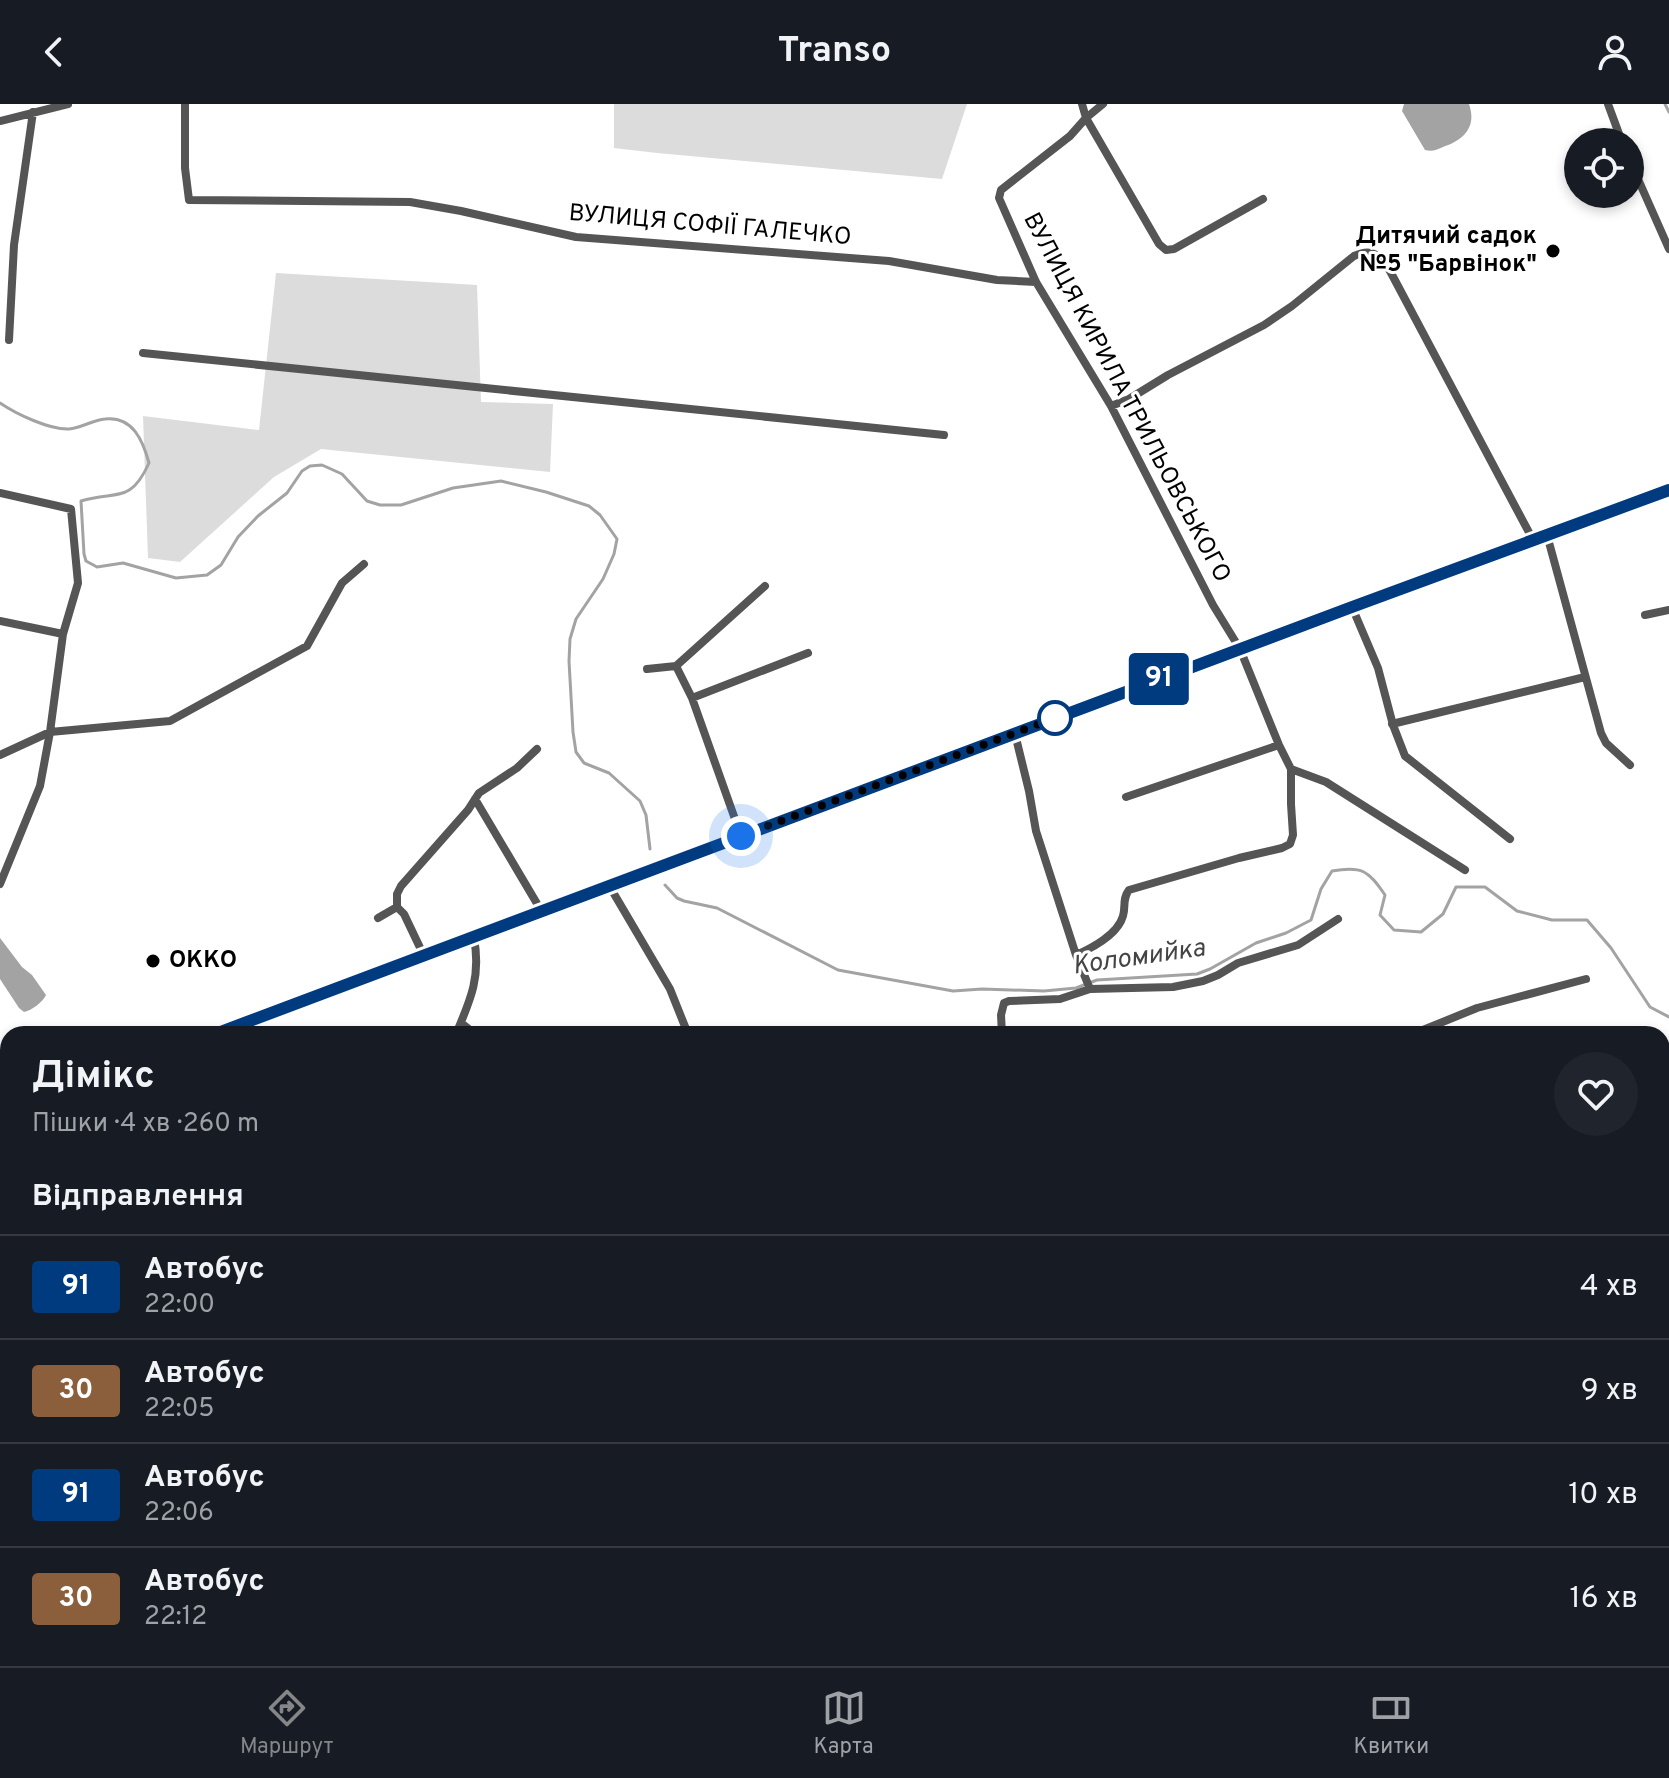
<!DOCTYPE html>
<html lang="uk">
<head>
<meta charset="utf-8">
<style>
  body { margin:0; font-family:Overpass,sans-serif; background:#20242c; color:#f1f3f6; height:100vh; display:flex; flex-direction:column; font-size:30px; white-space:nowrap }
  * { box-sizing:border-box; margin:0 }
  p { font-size:26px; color:#9ea1a6 }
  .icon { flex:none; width:44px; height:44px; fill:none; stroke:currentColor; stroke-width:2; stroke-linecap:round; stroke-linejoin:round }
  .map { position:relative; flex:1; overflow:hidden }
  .drawer { position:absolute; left:0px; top:922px; width:1670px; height:640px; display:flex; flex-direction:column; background:#171b24; border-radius:24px 24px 0 0; box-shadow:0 4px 12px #0003 }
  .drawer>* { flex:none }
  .badge { padding:0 16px; border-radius:6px; font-size:28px; line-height:52px }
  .controls { position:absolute; left:1564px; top:24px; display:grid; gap:16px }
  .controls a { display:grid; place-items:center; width:80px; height:80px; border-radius:50%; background:#171b24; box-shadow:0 4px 12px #0003; font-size:40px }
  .you { position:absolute; width:40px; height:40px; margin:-20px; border:6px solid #fff; border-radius:50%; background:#1a73e8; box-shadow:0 0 0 12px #1a73e833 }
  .map>.badge { position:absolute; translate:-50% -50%; box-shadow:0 0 0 4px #fff }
  h2 { padding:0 32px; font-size:30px; line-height:72px }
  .round { display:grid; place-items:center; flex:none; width:84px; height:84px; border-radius:42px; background:#20242c }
  .summary { display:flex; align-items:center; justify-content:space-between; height:136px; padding:0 32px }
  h1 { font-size:38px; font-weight:700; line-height:60px }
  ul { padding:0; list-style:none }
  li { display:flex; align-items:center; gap:24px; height:104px; padding:0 32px; border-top:2px solid #363941 }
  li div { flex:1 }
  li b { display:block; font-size:30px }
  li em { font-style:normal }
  li .badge { min-width:88px; font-weight:700; text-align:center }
  header { display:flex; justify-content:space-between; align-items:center; height:104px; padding:0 32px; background:#171b24; font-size:36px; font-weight:700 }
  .tab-bar { display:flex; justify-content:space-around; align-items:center; height:112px; border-top:2px solid #363941; background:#171b24; font-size:22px; color:#9ea1a6 }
  .tab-bar a { display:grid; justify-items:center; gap:4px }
  .tab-bar .on { color:#858687 }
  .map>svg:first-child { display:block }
  .green { fill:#dcdcdc }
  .water { fill:#a3a3a3 }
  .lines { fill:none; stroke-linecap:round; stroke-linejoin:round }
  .stream { stroke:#a3a3a3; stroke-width:3 }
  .primary-casing { stroke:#dbdbdb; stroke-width:16 }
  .minor { stroke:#555; stroke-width:8 }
  .primary { stroke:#000; stroke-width:12 }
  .line-casing { stroke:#fff; stroke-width:18 }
  .line { stroke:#003b80; stroke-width:12 }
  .walk { stroke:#000; stroke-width:8; stroke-dasharray:0 14.4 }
  .poi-dot { fill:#000; stroke:#fff; stroke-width:3 }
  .stop-dot { fill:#fff; stroke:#003b80; stroke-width:4 }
  .labels { text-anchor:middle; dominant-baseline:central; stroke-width:6; stroke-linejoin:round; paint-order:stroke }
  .street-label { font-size:24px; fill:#000; stroke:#fff }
  .poi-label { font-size:24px; font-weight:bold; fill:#000; stroke:#fff; text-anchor:end }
  .water-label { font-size:26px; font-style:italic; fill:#444; stroke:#fff }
</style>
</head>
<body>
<header><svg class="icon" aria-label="back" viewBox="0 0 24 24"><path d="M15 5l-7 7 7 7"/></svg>Transo<svg class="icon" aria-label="person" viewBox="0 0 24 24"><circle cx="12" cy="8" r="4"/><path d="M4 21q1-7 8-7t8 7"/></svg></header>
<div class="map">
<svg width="1669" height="1562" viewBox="0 0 1669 1562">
  <rect width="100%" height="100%" fill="#fff"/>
  <!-- green -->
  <path class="green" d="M614,0H967L942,75L657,49L614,44Z
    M276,169L477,181L481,298L553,300L550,368L321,345L274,373L180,458L148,454L143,312L259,326Z"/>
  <!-- water -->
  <path class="water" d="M1404,0H1469C1477,23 1464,36 1443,43C1436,46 1432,48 1425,46L1402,7Z
    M0,834L22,863L32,871L46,891C42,899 32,906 24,908L19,904L0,875Z
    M785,1554H1060L1038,1562H724Z"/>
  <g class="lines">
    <!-- stream -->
    <path class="stream" d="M1665,0L1669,8
      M0,299C16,310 50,326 69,325C81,324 93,316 105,315C133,312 143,337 149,359C130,401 116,386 81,397L84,450L86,457L97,463L123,459L176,474L207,471L221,461L238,433L258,412L287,389L302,367L310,362L322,361L342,370L367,397L380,401H401L453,384L501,377L546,388L589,402L600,411L617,435L614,450L603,475L576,515L570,535L569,557L573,628L576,648L584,659L609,669L640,697L646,711L650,745
      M665,781L677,794L684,797L717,804L838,866L953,887L982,885L1044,887L1076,884L1097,876L1197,870L1210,865L1256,839L1286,829L1311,816L1321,785L1332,767C1362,762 1368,766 1385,791L1380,811L1394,826L1421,828L1443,810L1456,783H1485L1517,807L1552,816H1587L1611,844L1650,903L1669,913"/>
    <defs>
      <path id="primary" d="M215,930L1352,503L1669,386
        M0,1011L8,1008"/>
    </defs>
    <!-- primary casing -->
    <use href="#primary" class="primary-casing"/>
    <!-- minor -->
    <path class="minor" d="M185,0V64L189,96L410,98L461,107L576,133L889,157L997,176L1036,178
      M1103,0L1086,14L1159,140L1166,146L1174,145L1263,95
      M1608,0L1622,38
      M0,17L68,0
      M1630,57L1669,145
      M9,236L14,141L33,8
      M143,249L944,331
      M1111,302L1129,295L1168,271L1264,221L1292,202L1354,152C1374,143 1379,152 1390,167L1533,436
      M0,389L71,405L78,479L63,530L50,628L40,682L0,780
      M1547,431L1601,629L1606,639L1630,661
      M1352,503L1378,564L1393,621L1405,652L1510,735
      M1645,511L1669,506
      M0,517L63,530
      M676,562L692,594L741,732
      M647,565L676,562L765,482
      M692,594L808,549
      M1392,620L1585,573
      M1015,630L1029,687L1036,727L1076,851L1090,885
      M0,651L50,628L170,617L307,542L342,479L364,460
      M1291,665L1326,678L1465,766
      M1126,693L1279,641
      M475,695L542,808
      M610,783L670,885L688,930
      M397,803L404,810L424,852
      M378,814L397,803V790L401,782L468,706L479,689L517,664L537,645
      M1076,851C1092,844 1118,830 1123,812C1126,802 1122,795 1129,786L1239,754L1282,744L1290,740L1293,731L1291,700V665L1279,641L1240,545L1213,501L1111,302L1036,178L999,94L1001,86L1070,32L1086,14L1082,0
      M461,919L475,930
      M456,930C471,895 481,872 474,834
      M1002,930L1001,911L1004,899L1009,897L1060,895L1090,885L1173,883L1203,877L1218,871L1238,859L1298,841L1338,815
      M1413,930L1477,904L1586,875
      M0,1143L8,1139
      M0,1280L8,1294
      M0,1353L8,1350
      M0,1555L8,1550"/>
    <!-- primary -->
    <use href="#primary" class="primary"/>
  </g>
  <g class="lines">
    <defs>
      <path id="line" d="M215,930L1352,503L1669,386"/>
    </defs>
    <!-- line casing -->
    <use href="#line" class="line-casing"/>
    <!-- line -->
    <use href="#line" class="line"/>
    <!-- walk -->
    <path class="walk" d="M741,732L1055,614"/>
  </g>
  <!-- markers -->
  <g class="poi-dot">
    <circle cx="1553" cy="147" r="8"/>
    <circle cx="153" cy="857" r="8"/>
  </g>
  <circle class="stop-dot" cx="1055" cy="614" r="16"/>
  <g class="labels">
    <!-- street labels -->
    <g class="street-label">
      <text transform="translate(710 122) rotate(5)">ВУЛИЦЯ СОФІЇ ГАЛЕЧКО</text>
      <text transform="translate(1126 294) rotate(62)">ВУЛИЦЯ КИРИЛА ТРИЛЬОВСЬКОГО</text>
    </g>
    <!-- poi labels -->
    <g class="poi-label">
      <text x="1537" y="133">Дитячий садок<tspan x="1537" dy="28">№5 "Барвінок"</tspan></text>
      <text x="169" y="857" text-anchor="start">ОККО</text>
    </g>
    <!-- water labels -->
    <g class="water-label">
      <text transform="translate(1139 854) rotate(-8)">Коломийка</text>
    </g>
  </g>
</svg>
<div class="controls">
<a><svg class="icon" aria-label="locate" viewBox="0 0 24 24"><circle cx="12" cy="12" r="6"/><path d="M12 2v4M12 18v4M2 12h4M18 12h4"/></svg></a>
</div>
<div class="you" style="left:741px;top:732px"></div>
<b class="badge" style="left:1159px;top:575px;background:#003b80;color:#fff">91</b>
<section class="drawer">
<div class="summary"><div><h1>Дімікс</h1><p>Пішки · 4 хв · 260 m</p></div><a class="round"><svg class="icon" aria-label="heart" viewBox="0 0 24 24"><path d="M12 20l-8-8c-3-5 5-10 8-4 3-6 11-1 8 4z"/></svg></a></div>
<h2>Відправлення</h2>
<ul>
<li><span class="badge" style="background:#003b80;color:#fff">91</span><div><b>Автобус</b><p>22:00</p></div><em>4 хв</em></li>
<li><span class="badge" style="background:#8b5e3c;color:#fff">30</span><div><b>Автобус</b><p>22:05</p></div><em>9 хв</em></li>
<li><span class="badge" style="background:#003b80;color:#fff">91</span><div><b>Автобус</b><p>22:06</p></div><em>10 хв</em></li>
<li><span class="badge" style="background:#8b5e3c;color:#fff">30</span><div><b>Автобус</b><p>22:12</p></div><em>16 хв</em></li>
</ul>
</section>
</div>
<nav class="tab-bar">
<a class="on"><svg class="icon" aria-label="directions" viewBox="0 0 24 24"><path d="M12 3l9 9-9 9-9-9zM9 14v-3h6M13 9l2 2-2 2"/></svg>Маршрут</a>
<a><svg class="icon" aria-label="map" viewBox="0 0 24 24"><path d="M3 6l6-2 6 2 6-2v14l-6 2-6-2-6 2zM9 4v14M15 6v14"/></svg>Карта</a>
<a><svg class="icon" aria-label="tickets" viewBox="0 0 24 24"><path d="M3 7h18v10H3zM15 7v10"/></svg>Квитки</a>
</nav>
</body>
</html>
